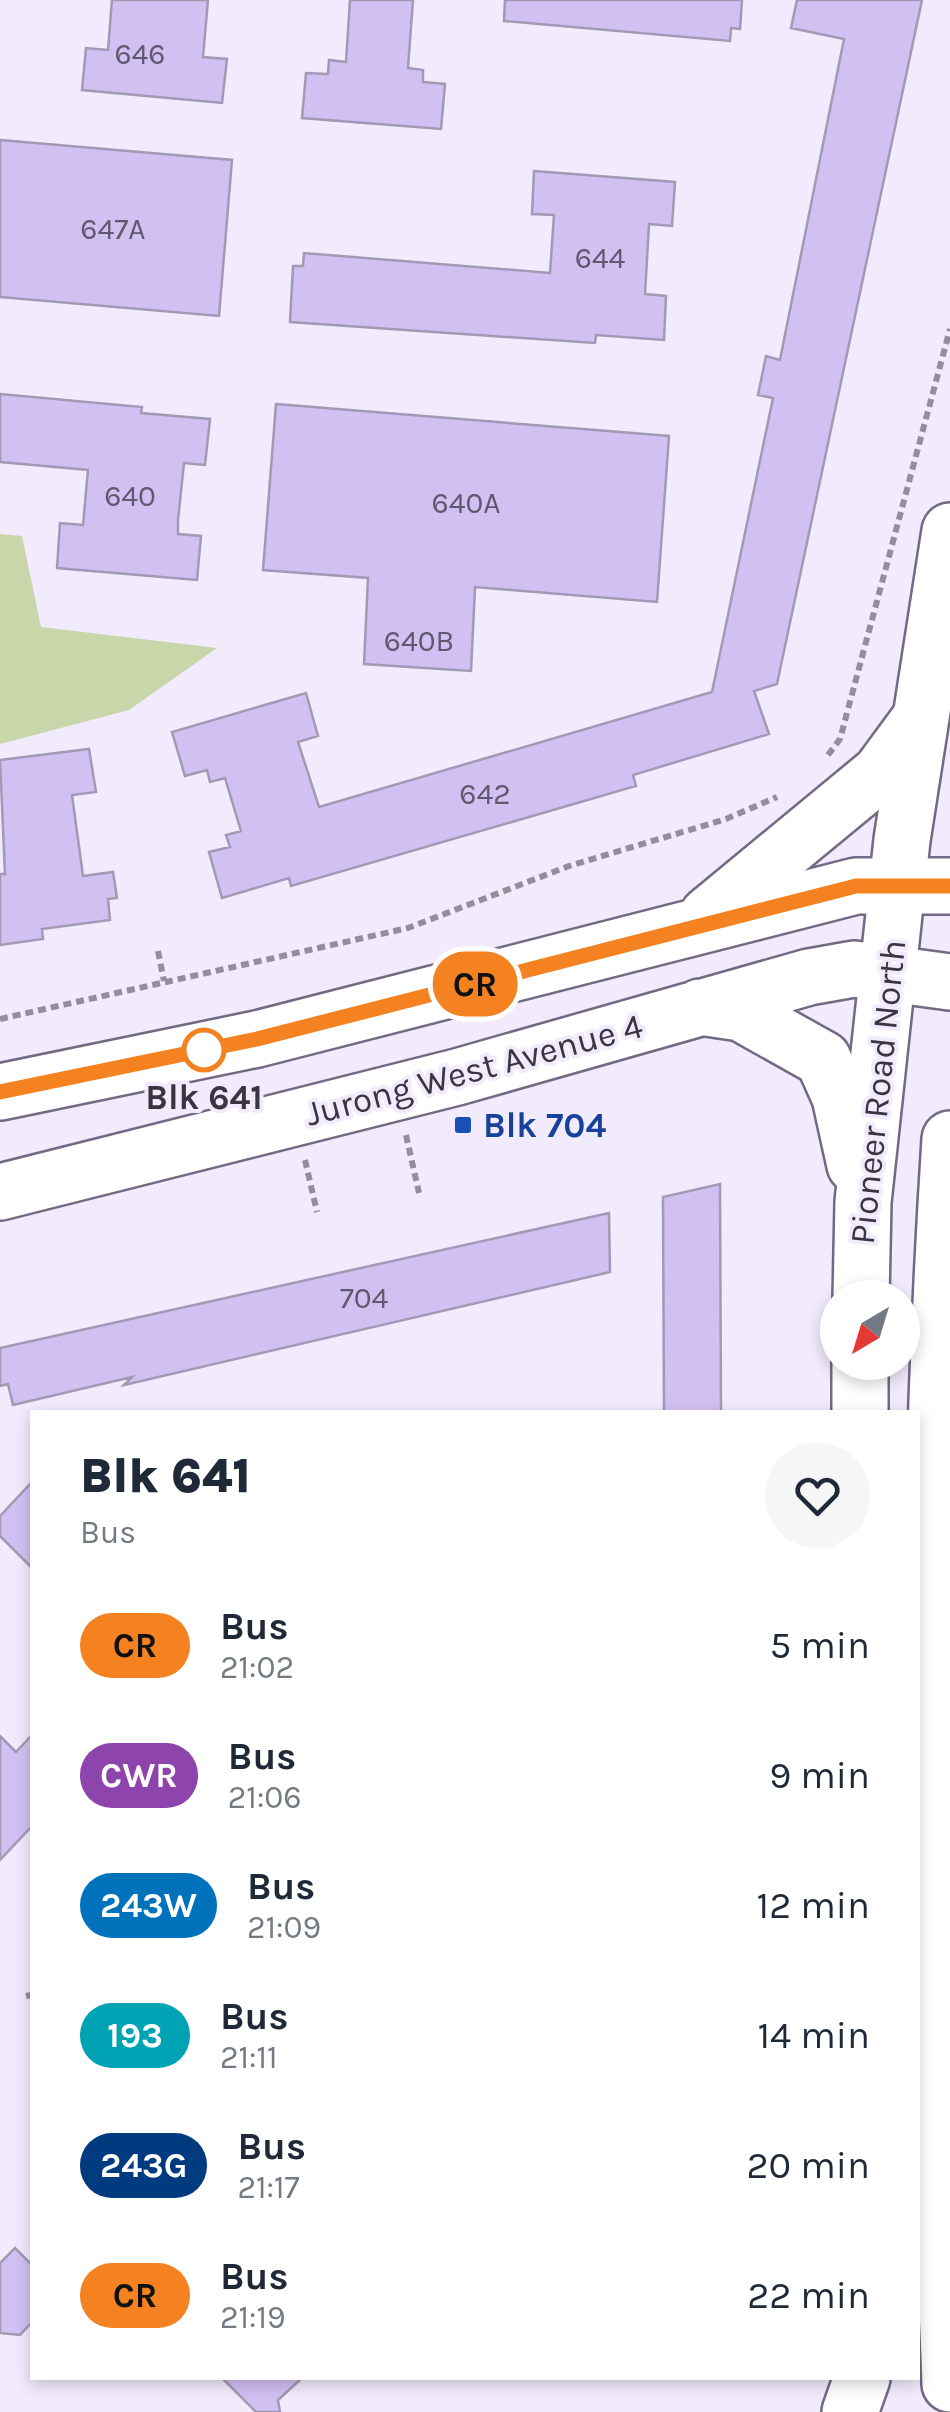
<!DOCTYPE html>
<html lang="en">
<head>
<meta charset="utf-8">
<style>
  body { margin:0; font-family:Karla,sans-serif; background:#f6f6f7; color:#1f2937; height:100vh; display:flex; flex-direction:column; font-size:38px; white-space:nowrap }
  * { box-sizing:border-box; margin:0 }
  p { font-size:32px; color:#747a83 }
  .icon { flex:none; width:55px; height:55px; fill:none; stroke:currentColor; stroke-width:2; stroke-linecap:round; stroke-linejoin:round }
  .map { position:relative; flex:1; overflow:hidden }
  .side { position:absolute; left:30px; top:1410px; width:890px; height:970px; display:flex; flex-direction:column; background:#fff; border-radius:0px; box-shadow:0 5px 15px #0003 }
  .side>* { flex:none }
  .badge { padding:0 20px; border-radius:32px; font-size:35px; line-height:65px }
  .needle { width:65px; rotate:218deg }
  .controls { position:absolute; left:820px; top:1280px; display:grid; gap:20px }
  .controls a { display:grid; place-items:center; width:100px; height:100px; border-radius:50%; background:#fff; box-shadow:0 5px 15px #0003; font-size:50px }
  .map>.badge { position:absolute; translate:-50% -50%; box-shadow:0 0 0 5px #fff }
  .round { display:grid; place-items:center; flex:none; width:105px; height:105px; border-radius:52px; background:#f6f6f7 }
  .head { display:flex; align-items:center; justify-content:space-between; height:170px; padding:0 50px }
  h1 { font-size:48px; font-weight:800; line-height:75px }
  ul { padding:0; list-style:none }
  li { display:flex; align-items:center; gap:30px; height:130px; padding:0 50px }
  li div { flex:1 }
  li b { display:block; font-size:38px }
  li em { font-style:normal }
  li .badge { min-width:110px; font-weight:700; text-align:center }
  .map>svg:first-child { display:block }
  .green { fill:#c8d6aa }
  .building { fill:#d2c0f3; stroke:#a299b5; stroke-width:2.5 }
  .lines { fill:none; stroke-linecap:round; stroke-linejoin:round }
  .major-casing { stroke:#726983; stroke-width:60 }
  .path { stroke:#928e9c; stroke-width:6; stroke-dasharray:8 5; stroke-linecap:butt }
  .major { stroke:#fff; stroke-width:55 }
  .line-casing { stroke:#fff; stroke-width:22 }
  .line { stroke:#f58220; stroke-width:15 }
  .stop-dot { fill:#fff; stroke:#f58220; stroke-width:5 }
  .transit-dot { fill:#1a4fb4; stroke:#f1ebfd; stroke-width:4 }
  .labels { text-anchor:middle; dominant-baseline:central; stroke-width:8; stroke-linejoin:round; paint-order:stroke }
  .number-label { font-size:30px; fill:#5f586e }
  .street-label { font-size:35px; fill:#393541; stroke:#f1ebfd }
  .stop-label { font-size:35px; font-weight:bold; fill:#393541; stroke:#f1ebfd }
  .transit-label { font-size:35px; font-weight:bold; fill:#164399; stroke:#f1ebfd; text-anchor:start }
</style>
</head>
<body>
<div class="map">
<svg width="950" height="2412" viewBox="0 0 950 2412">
  <rect width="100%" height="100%" fill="#f1ebfd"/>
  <!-- green -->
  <path class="green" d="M0,534L22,536L41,627L217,648L129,710L0,744Z"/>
  <!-- building -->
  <path class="building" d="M112,0H208L203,57L227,59L222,103L82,90L86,48L108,50Z
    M350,0H413L408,68L423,70V82L445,84L441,129L302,118L306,73L328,74L329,60L346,62Z
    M505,0H742L740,29L731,28L730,41L504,21Z
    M797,0H922L777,684L754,691L769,734L633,775L636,786L291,886L289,878L222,898L209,852L230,847L226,835L241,831L225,778L210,782L207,770L185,776L172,732L306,693L318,736L298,742L319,807L712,692L773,398L758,395L766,356L780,360L844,39L791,28Z
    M0,140L232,160L219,316L0,297Z
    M534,171L675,182L672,226L649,224L645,294L666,296L664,340L596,335L595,343L290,322L293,266H303L304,253L550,273L554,215L532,214Z
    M0,394L142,407L141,413L210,419L205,465L184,463L178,520V534L201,536L197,580L57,568L60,523L83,525L88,470L0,462Z
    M276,404L669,436L657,602L475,587L471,671L364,664L368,578L263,570Z
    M89,749L96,792L72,795L83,876L113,872L117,898L108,899L110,920L42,929L43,939L0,945V874H5L0,760Z
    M720,1184L721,1412H664L663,1197Z
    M609,1213L610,1272L124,1385L132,1377L13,1405L8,1384L0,1386V1348Z
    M32,1482V1568L0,1536V1516Z
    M32,1735V1826L0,1860V1736L16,1752Z
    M15,2248L32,2265V2322L20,2335L0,2333V2263Z
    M222,2378H302L278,2400L280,2412H256Z"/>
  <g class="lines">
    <defs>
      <path id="major" d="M708,915L880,773L919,720
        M700,1007L741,1013L823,1059L840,1097L855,1165
        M0,1092L257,1039L856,886H950
        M950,1139C933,1403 928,1667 932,1931C934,2082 945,2233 950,2384
        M0,1192L457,1077L809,977L854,969L950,982
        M861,1298L863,1202L902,840L950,531
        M860,1412V1362
        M850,2412L862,2378"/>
    </defs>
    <!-- major casing -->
    <use href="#major" class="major-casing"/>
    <!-- path -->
    <path class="path" d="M828,755L840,739L950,329
      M158,951L164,981
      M0,1019L408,928L569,866L726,819L777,797
      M406,1135L419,1193
      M305,1160L317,1212
      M26,1996L32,1995"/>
    <!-- major -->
    <use href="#major" class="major"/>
  </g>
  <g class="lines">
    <defs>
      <path id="line" d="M0,1092L257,1039L856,886H950"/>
    </defs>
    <!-- line casing -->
    <use href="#line" class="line-casing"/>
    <!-- line -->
    <use href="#line" class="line"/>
  </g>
  <!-- markers -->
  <circle class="stop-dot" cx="204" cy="1050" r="20"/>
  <rect class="transit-dot" x="453" y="1115" width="20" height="20" rx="5"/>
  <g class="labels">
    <!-- number labels -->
    <g class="number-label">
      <text x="140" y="54">646</text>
      <text x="113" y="229">647A</text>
      <text x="600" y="258">644</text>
      <text x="130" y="496">640</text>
      <text x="466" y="503">640A</text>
      <text x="419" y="641">640B</text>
      <text x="485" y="794">642</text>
      <text x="364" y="1298">704</text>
    </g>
    <!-- street labels -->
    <g class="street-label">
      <text transform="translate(474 1070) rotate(-15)">Jurong West Avenue 4</text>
      <text transform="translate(878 1092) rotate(-84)">Pioneer Road North</text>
    </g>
    <!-- stop labels -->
    <g class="stop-label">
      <text x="204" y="1097">Blk 641</text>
    </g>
    <!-- transit labels -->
    <g class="transit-label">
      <text x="483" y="1125">Blk 704</text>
    </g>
  </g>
</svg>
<div class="controls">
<a><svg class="needle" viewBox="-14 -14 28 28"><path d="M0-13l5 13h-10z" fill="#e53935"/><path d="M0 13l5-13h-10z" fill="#747a83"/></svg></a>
</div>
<b class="badge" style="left:475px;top:984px;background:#f58220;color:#111">CR</b>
<section class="side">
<div class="head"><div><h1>Blk 641</h1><p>Bus</p></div><a class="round"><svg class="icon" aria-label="heart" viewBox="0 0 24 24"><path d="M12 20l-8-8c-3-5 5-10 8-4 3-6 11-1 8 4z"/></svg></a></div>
<ul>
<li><span class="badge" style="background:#f58220;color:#111">CR</span><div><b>Bus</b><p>21:02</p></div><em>5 min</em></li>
<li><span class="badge" style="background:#8e44ad;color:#fff">CWR</span><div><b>Bus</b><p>21:06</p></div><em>9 min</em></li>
<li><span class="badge" style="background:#0072bc;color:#fff">243W</span><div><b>Bus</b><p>21:09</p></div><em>12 min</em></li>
<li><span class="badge" style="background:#00a3b4;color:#fff">193</span><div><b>Bus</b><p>21:11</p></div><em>14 min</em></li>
<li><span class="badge" style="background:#003b80;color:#fff">243G</span><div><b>Bus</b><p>21:17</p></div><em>20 min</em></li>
<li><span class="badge" style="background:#f58220;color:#111">CR</span><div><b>Bus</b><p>21:19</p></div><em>22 min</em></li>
</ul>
</section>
</div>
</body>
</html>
